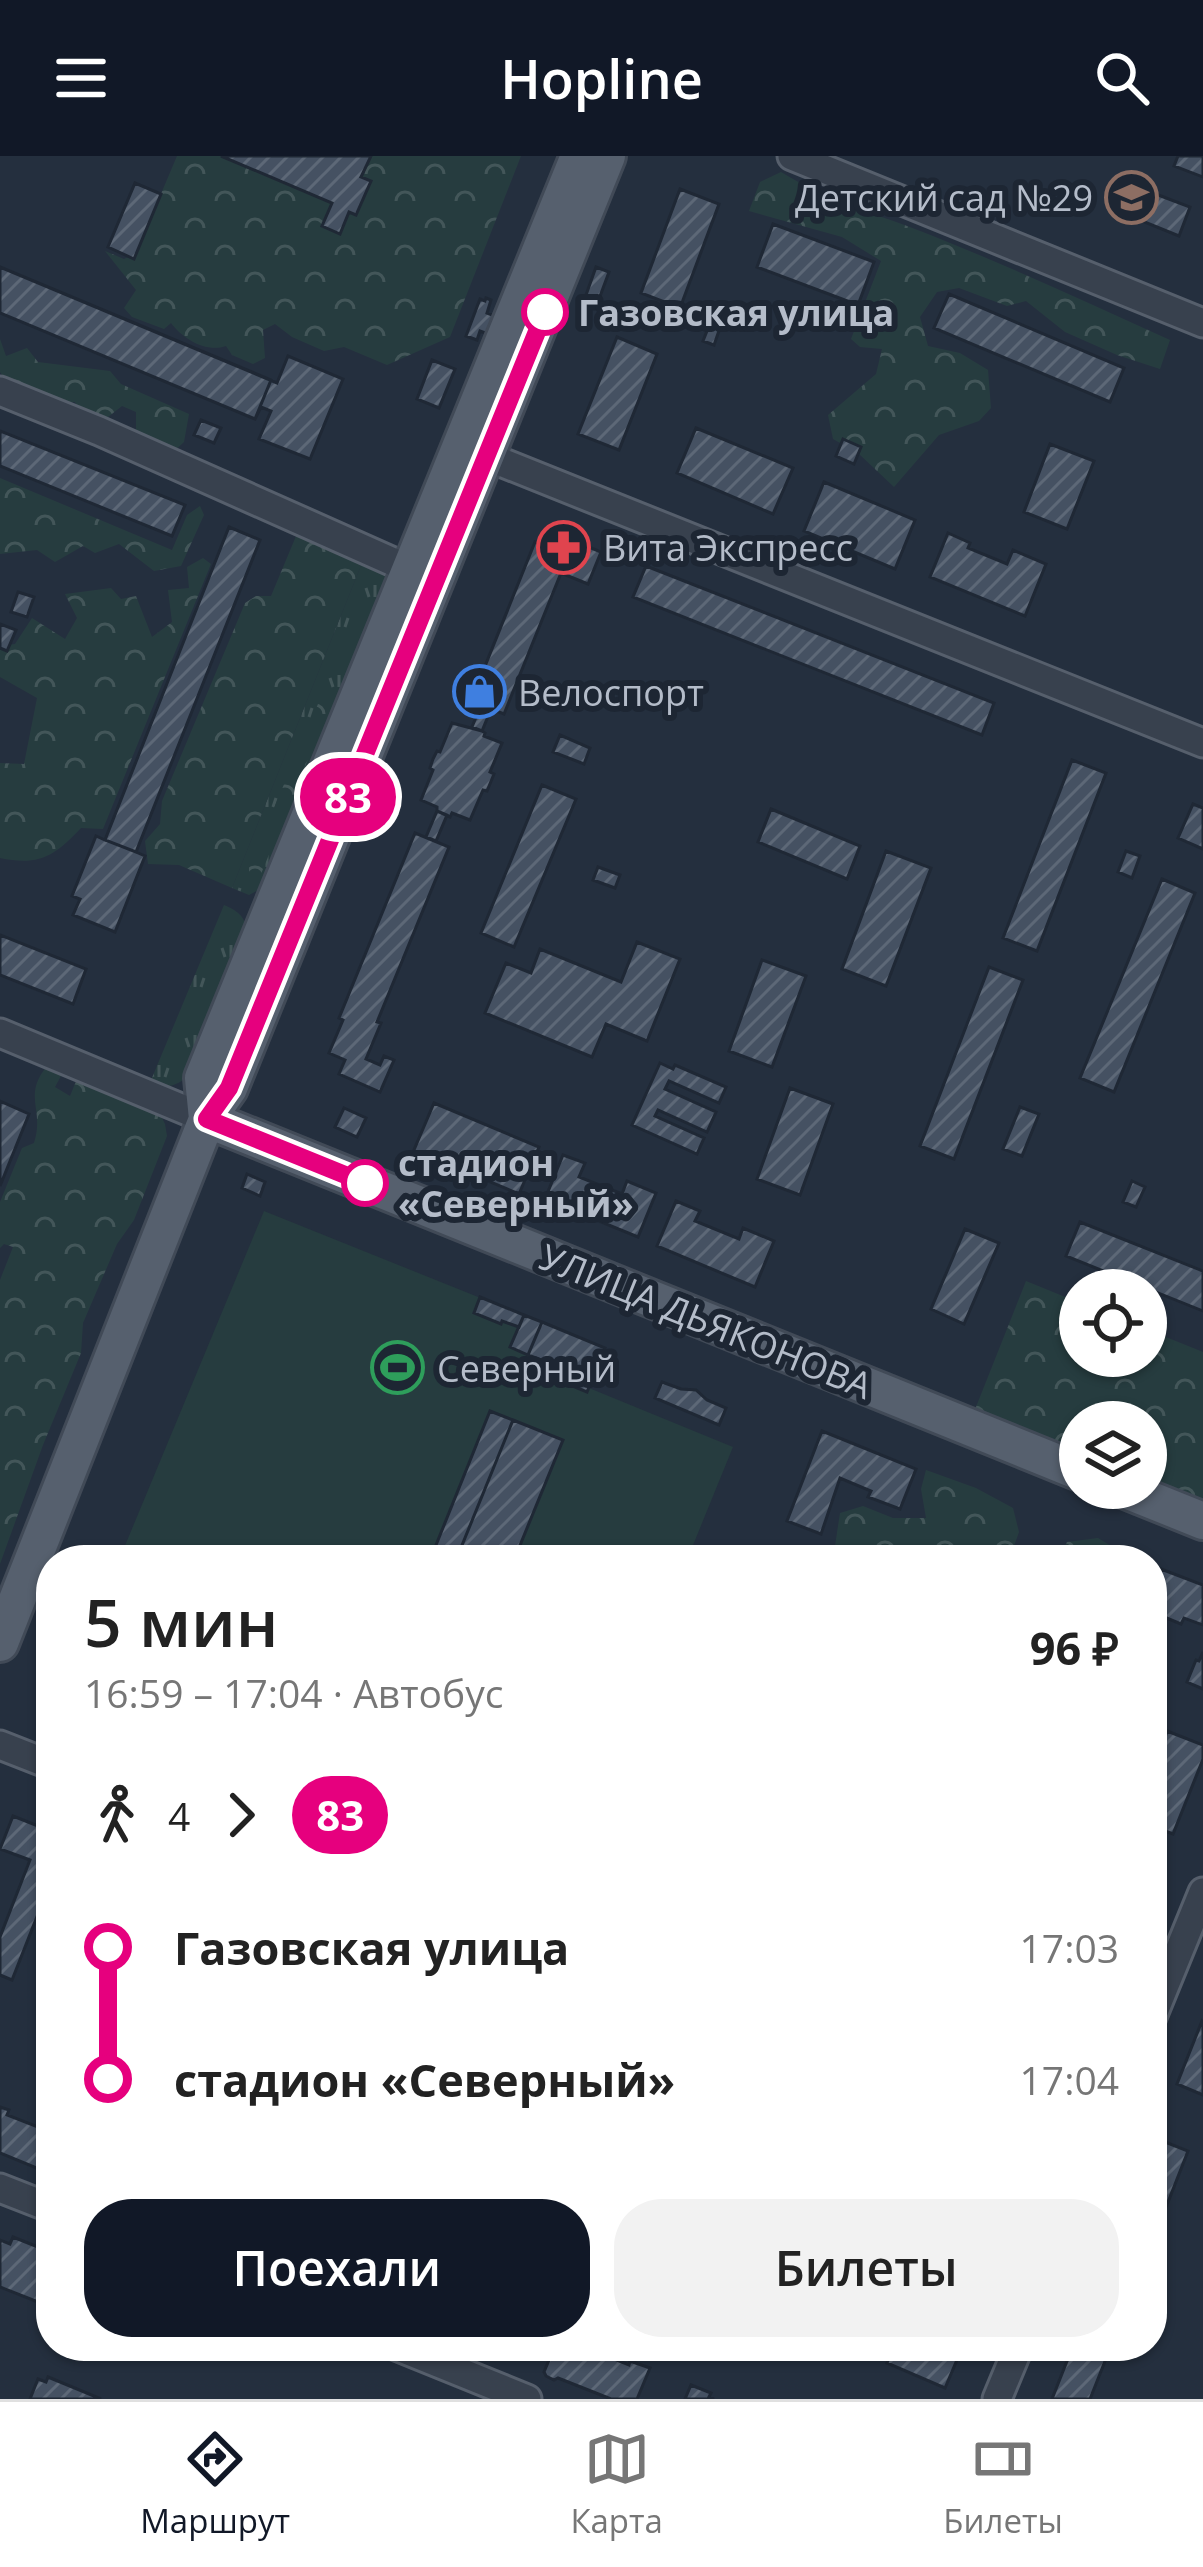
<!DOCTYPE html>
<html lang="ru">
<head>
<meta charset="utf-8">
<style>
  body { margin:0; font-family:"Open Sans",sans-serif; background:#f2f2f2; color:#222; height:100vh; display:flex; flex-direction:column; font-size:45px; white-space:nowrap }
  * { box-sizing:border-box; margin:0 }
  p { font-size:39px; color:#767676 }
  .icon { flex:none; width:66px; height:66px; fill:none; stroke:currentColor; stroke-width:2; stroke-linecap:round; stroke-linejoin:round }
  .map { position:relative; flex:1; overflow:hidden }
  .details { position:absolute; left:36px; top:1389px; width:1131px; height:816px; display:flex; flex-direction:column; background:#fff; border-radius:48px; box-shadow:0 3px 9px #0004 }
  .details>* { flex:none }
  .badge { padding:0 24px; border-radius:39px; font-size:42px; line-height:78px }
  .tools { position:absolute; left:1059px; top:1113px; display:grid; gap:24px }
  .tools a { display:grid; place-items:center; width:108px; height:108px; border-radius:50%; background:#fff; box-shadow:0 3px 9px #0004; font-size:60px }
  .map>.badge { position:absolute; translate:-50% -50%; box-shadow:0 0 0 6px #fff }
  .legs { display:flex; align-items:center; gap:18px; height:132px; padding:0 48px; font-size:39px }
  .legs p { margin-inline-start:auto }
  .headline { display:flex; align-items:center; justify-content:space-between; height:204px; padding:0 48px }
  h1 { font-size:66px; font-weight:600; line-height:90px }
  .primary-button { display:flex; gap:24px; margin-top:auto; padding:24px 48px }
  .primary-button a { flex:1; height:138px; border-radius:48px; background:#111827; color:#fff; font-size:48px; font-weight:600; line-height:138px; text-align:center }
  .primary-button a+a { background:#f2f2f2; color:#222 }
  ul { padding:0 48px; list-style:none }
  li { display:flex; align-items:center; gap:42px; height:132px; font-size:45px }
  li i { display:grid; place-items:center; width:18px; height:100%; margin:0 15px; background:currentColor }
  li i::after { content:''; width:30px; height:30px; margin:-15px; border:9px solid; border-radius:50%; background:#fff }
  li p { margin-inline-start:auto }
  li:first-child i { background:linear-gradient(#0000 50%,currentColor 0) }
  li:last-child i { background:linear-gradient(currentColor 50%,#0000 0) }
  header { display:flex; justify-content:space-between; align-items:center; height:156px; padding:0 48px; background:#111827; color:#fff; font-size:54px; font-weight:600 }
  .menu { display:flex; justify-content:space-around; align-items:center; height:168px; border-top:3px solid #e0e0e0; background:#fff; font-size:33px; color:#767676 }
  .menu a { display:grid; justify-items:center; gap:6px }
  .menu .selected { color:#111827 }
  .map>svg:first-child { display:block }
  .grass { fill:url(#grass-tufts) }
  .forest { fill:url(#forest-crowns) }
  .pitch { fill:#263c3f }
  .building { fill:url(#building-hatch); stroke:#1f2835; stroke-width:3 }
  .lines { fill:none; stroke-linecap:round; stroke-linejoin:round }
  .minor-casing { stroke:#565f6c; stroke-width:33 }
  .major-casing { stroke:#414a57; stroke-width:42 }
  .minor { stroke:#38414e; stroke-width:27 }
  .major { stroke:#56606e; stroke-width:36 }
  .line-1-casing { stroke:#fff; stroke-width:27 }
  .line-1 { stroke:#e6007e; stroke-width:18 }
  .stop-1-dot { fill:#fff; stroke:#e6007e; stroke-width:6 }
  .labels { text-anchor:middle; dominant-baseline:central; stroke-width:12; stroke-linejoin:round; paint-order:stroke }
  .poi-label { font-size:36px; fill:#b4bcc9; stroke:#1d2633; text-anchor:start }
  .stop-label { font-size:36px; font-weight:bold; fill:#b4bcc9; stroke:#1d2633; text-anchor:start }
  .street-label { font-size:36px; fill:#b4bcc9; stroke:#1d2633 }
</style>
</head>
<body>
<header><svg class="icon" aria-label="menu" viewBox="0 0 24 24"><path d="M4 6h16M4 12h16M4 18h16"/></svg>Hopline<svg class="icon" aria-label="search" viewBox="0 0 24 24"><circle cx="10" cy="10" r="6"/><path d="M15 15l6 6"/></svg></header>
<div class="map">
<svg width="1203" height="2243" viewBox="0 0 1203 2243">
  <defs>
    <pattern id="grass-tufts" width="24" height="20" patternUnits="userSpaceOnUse" patternTransform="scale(3)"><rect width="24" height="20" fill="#263c3f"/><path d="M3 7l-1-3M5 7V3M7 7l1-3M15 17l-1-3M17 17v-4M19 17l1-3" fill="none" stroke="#435659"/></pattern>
    <pattern id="forest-crowns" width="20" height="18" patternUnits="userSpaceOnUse" patternTransform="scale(3)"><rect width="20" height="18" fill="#263c3f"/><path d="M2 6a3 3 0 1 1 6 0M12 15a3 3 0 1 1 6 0" fill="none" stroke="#435659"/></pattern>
    <pattern id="building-hatch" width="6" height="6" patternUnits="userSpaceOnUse" patternTransform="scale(3)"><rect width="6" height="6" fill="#455162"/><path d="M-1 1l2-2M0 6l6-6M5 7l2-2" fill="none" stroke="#5d6877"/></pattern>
  </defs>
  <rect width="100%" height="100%" fill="#242f3e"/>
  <!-- grass -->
  <path class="grass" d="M364,402L382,412L389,422L269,728L249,739L232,732Z
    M224,749C240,756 245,761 248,778L188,920C176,931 165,932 149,929Z"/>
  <!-- forest -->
  <path class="forest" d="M177,0H521L450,181L387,209L344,191L324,195L292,181L275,168L263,174L265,202L253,208L232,199L226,190C206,197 183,183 171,167L164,173L132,161L124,152L136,134L105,95L124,103L136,97Z
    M781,16C831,47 879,58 933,80C1013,112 1091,148 1170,184L1160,213L1117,199L1065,176L1026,145L1007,150L959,132L937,136L920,161L928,190L960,197L988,214L991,252L979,265L939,279L894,331L858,297L833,283L828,259L876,218L882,193L860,191L851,183L881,105L842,81L749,55L760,26Z
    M0,183L6,200L27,192L38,206L110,215L121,228L189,258L184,286L170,299L136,283V256L122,250L103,265L84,267L75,246L56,248L5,224L0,216Z
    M0,322L172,394L187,359L200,350L204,359L181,410L154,415L119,388L95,397L83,390L55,406L37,394L0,398Z
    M299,373L364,402L232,732L179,709L148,708L145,685L160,668L162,645L245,447L256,440H271Z
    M203,402L211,408L103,673L81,672C54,701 38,710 0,702V607L24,608L37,542L0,521V490L15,488L32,462L65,483L77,462L65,438L111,432L121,443L136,440L152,481L172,466L168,434L189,432L187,411Z
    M328,541L329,552L261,718L249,728V711L318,548Z
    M47,910L62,918L55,931L70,940L79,918L159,956L165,968L167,980L134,1064L117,1088L83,1167L81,1197L43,1289L0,1408V1124L13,1091L4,1088L0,1092V1046L22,992L34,987C45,953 22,941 47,910Z
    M1026,1125L1080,1147V1200H1146V1173L1203,1196V1353L1146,1331V1266H1080V1304L972,1261Z
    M926,1314L976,1332L1013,1352L1019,1376L1009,1404L982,1398L972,1404H846L835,1390L840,1357L863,1350L893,1362H926L921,1333Z
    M1098,1382L1121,1396L1145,1404H1058L1067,1386Z"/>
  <!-- pitch -->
  <path class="pitch" d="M264,1055L605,1192L589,1232L733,1291L687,1404H119Z"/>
  <!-- building -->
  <path class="building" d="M221,0H371L361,21L371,25L356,59L349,56L340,78L322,70L332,47Z
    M1178,0H1203V21L1174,10Z
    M135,27L161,38L134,103L108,91Z
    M680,33L719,48L680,152L641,137Z
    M1153,37L1190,51L1179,80L1142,65Z
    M773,68L874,106L858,149L757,111Z
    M0,111L271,224L255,263L0,157Z
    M0,111L277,227L288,200L343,223L310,303L259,283L271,255L261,251L255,263L0,157Z
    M596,111L609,116L599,143L586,139Z
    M949,138L1124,212L1110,246L934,172Z
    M486,142L491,144L487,157L495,160L488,178L480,175L477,184L466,180L480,143L485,145Z
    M711,165L721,169L714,189L703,185Z
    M617,181L657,198L619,294L578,278Z
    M432,204L455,213L439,252L417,243Z
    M201,264L221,272L214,287L194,279Z
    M696,272L793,312L773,358L677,317Z
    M0,275L185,349L172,380L0,310Z
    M843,283L861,291L854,308L836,300Z
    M1050,288L1094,305L1067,373L1024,356Z
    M824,326L915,364L895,413L804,375Z
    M229,371L260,384L136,696L145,700L115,776L73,759L80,743L72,740L96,680L105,684Z
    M229,371L260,384L136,696L105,684Z
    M948,377L970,387L968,392L1007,408L1013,394L1046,408L1025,460L930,421Z
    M558,378L601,396L588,428L561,417L504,558L471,545L535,386L543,389L546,381L555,385Z
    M646,410L994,547L982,579L633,441Z
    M18,436L34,441L27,461L11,456Z
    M0,468L16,474L7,495L0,492Z
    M481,549L491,553L482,575L472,571Z
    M452,567L482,575L485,577L484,580L502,587L490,616L494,618L487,635L483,634L470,664L452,657L450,661L437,655V651L421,644L433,614L430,612L433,603L437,595L440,596Z
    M560,579L590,592L584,608L553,596Z
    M1072,604L1106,617L1037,795L1003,782Z
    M542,629L576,643L514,791L481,777Z
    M1193,648L1203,652V693L1178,682Z
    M771,653L860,690L847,723L758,686Z
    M437,655L447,659L436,685L426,681Z
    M415,677L449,691L377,866L381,867L366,903L380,909L384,900L394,904L380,936L339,918L345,904L329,897L343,864L339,862Z
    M886,695L931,712L886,830L842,813Z
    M1126,695L1140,700L1132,722L1118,716Z
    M598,711L620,719L615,732L593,724Z
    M1162,723L1195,737L1114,936L1080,922Z
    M0,779L86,813L73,848L0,819Z
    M637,786L680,803L647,885L606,868L592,901L485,857L506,807L531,817L540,793L621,826Z
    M762,804L806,820L772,911L729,895Z
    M989,811L1023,824L954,1003L920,990Z
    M660,907L673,913L675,909L726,931L719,947L669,925L665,933L716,956L707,976L658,954L655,960L704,982L697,998L632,969Z
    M790,932L833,948L800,1039L757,1023Z
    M0,945L29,958L0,1030Z
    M0,945L29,958L0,1030Z
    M434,947L539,991L519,1038L414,994Z
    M1020,951L1039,958L1022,1000L1003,993Z
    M344,952L366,962L357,981L335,971Z
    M563,999L585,1007L579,1021L622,1038L627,1025L656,1037L638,1081L545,1043Z
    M247,1018L265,1026L260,1040L242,1032Z
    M1132,1025L1145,1031L1136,1051L1123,1046Z
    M676,1045L700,1055L695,1065L739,1083L743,1072L774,1085L755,1131L657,1090Z
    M1080,1066L1203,1115V1155L1066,1100Z
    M965,1073L999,1087L964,1168L931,1153Z
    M480,1141L524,1159L519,1171L502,1165L501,1168L474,1157Z
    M524,1159L542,1166L528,1199L510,1191Z
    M542,1166L605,1192L587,1236L565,1227L570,1215L528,1199Z
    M662,1226L681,1233L696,1234L707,1244L726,1252L719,1269L655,1242Z
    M490,1255L513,1264L456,1404H430Z
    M513,1264L563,1284L514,1404H456Z
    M822,1275L916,1313L900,1353L868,1341L871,1335L840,1322L821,1378L787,1365Z
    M1161,1413L1203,1429V1469L1184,1462L1181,1468L1152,1456V1436Z
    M1203,1496V1533L1187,1526L1196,1504L1199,1505Z
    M1167,1575L1203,1589V1603L1173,1678L1152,1670V1623Z
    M51,1651V1725L12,1824L0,1819V1781L30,1704L0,1693L13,1660L43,1672Z
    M1202,1865L1203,1866V1939L1177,1928Z
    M0,1951L9,1954L7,1959L51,1976V2018L0,1997Z
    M1155,1982L1188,1995L1152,2087V1990Z
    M13,2081L43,2093L41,2100L51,2104V2115L38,2146L0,2131V2084L10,2088Z
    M555,2190H582L629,2209L630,2205L650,2212L637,2243H611L558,2222L554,2224L546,2220L544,2216Z
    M894,2190H958L962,2192L945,2232L887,2207Z
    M1073,2190H1111L1090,2243H1052Z
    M48,2221L101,2243H30L38,2223L46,2226Z
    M691,2229L711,2237L709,2241L714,2243H685Z"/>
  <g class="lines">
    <defs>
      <path id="minor" d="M792,0L1203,167
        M0,235L99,275L409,413
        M471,294L1203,587
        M0,877L207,963
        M0,1589L51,1609
        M1152,1861L1203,1736
        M0,2032L51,2052
        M396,2190L527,2243
        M997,2243L1019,2190"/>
      <path id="major" d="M207,963L203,922L579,0
        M207,963L1080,1316
        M1121,1332L1203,1365
        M0,1487L207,963L229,932L607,0"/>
    </defs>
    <!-- minor casing -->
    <use href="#minor" class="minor-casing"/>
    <!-- major casing -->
    <use href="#major" class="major-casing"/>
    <!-- minor -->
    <use href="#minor" class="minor"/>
    <!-- major -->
    <use href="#major" class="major"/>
  </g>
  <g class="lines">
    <defs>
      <path id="line-1" d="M365,1027L207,963L229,932L545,156"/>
    </defs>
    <!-- line-1 casing -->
    <use href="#line-1" class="line-1-casing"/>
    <!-- line-1 -->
    <use href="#line-1" class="line-1"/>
  </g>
  <!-- icons -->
  <defs>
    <symbol id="school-ring" viewBox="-11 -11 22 22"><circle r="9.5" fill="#1d2633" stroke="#8d6e63" stroke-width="1.5"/><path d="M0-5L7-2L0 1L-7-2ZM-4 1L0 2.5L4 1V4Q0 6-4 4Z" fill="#8d6e63"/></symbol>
    <symbol id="pharmacy-ring" viewBox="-11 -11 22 22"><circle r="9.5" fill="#1d2633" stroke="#e0444e" stroke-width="1.5"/><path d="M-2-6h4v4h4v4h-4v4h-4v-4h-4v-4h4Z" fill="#e0444e"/></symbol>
    <symbol id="shop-ring" viewBox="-11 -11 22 22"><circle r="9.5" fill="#1d2633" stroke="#3f7fe0" stroke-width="1.5"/><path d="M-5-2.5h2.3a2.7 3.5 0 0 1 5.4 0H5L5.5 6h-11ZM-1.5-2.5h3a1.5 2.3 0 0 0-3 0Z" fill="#3f7fe0"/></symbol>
    <symbol id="stadium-ring" viewBox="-11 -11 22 22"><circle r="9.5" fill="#1d2633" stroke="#2e9e5b" stroke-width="1.5"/><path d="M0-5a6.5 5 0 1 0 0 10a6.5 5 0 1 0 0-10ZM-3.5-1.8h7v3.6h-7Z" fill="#2e9e5b"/></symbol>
  </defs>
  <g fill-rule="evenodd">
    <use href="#school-ring" x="1102" y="12" width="59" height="59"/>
    <use href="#pharmacy-ring" x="534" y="362" width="59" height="59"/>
    <use href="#shop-ring" x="450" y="506" width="59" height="59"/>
    <use href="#stadium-ring" x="368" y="1182" width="59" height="59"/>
  </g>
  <!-- markers -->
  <g class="stop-1-dot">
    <circle cx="545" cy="156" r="21"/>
    <circle cx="365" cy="1027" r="21"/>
  </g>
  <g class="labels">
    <!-- poi labels -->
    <g class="poi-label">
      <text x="1093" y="41" text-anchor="end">Детский сад №29</text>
      <text x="603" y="391">Вита Экспресс</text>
      <text x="518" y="536">Велоспорт</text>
      <text x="437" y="1212">Северный</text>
    </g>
    <!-- stop labels -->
    <g class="stop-label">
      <text x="578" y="156">Газовская улица</text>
      <text x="398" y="1006">стадион<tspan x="398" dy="41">«Северный»</tspan></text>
    </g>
    <!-- street labels -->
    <g class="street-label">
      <text transform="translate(706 1165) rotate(22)">УЛИЦА ДЬЯКОНОВА</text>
    </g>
  </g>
</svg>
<div class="tools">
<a><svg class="icon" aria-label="locate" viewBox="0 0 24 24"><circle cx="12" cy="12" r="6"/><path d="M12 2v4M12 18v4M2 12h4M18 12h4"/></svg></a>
<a><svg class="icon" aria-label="layers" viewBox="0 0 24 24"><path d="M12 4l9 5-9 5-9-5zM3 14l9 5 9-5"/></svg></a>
</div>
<b class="badge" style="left:348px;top:641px;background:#e6007e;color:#fff">83</b>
<section class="details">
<div class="headline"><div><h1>5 мин</h1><p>16:59 – 17:04 · Автобус</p></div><b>96 ₽</b></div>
<div class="legs"><svg class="icon" aria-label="walk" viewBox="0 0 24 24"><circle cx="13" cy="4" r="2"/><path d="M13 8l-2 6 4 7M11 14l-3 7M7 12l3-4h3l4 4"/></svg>4<svg class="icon" aria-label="forward" viewBox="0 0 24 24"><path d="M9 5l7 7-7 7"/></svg><b class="badge" style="background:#e6007e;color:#fff">83</b></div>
<ul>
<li><i style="color:#e6007e"></i><b>Газовская улица</b><p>17:03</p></li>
<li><i style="color:#e6007e"></i><b>стадион «Северный»</b><p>17:04</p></li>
</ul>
<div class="primary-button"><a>Поехали</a><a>Билеты</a></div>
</section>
</div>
<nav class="menu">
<a class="selected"><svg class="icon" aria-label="directions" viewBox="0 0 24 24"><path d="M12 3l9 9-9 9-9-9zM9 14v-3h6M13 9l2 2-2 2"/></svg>Маршрут</a>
<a><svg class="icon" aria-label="map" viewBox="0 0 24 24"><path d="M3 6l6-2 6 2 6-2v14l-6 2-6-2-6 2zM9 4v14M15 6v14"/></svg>Карта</a>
<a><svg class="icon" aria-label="tickets" viewBox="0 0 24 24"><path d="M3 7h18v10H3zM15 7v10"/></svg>Билеты</a>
</nav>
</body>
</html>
